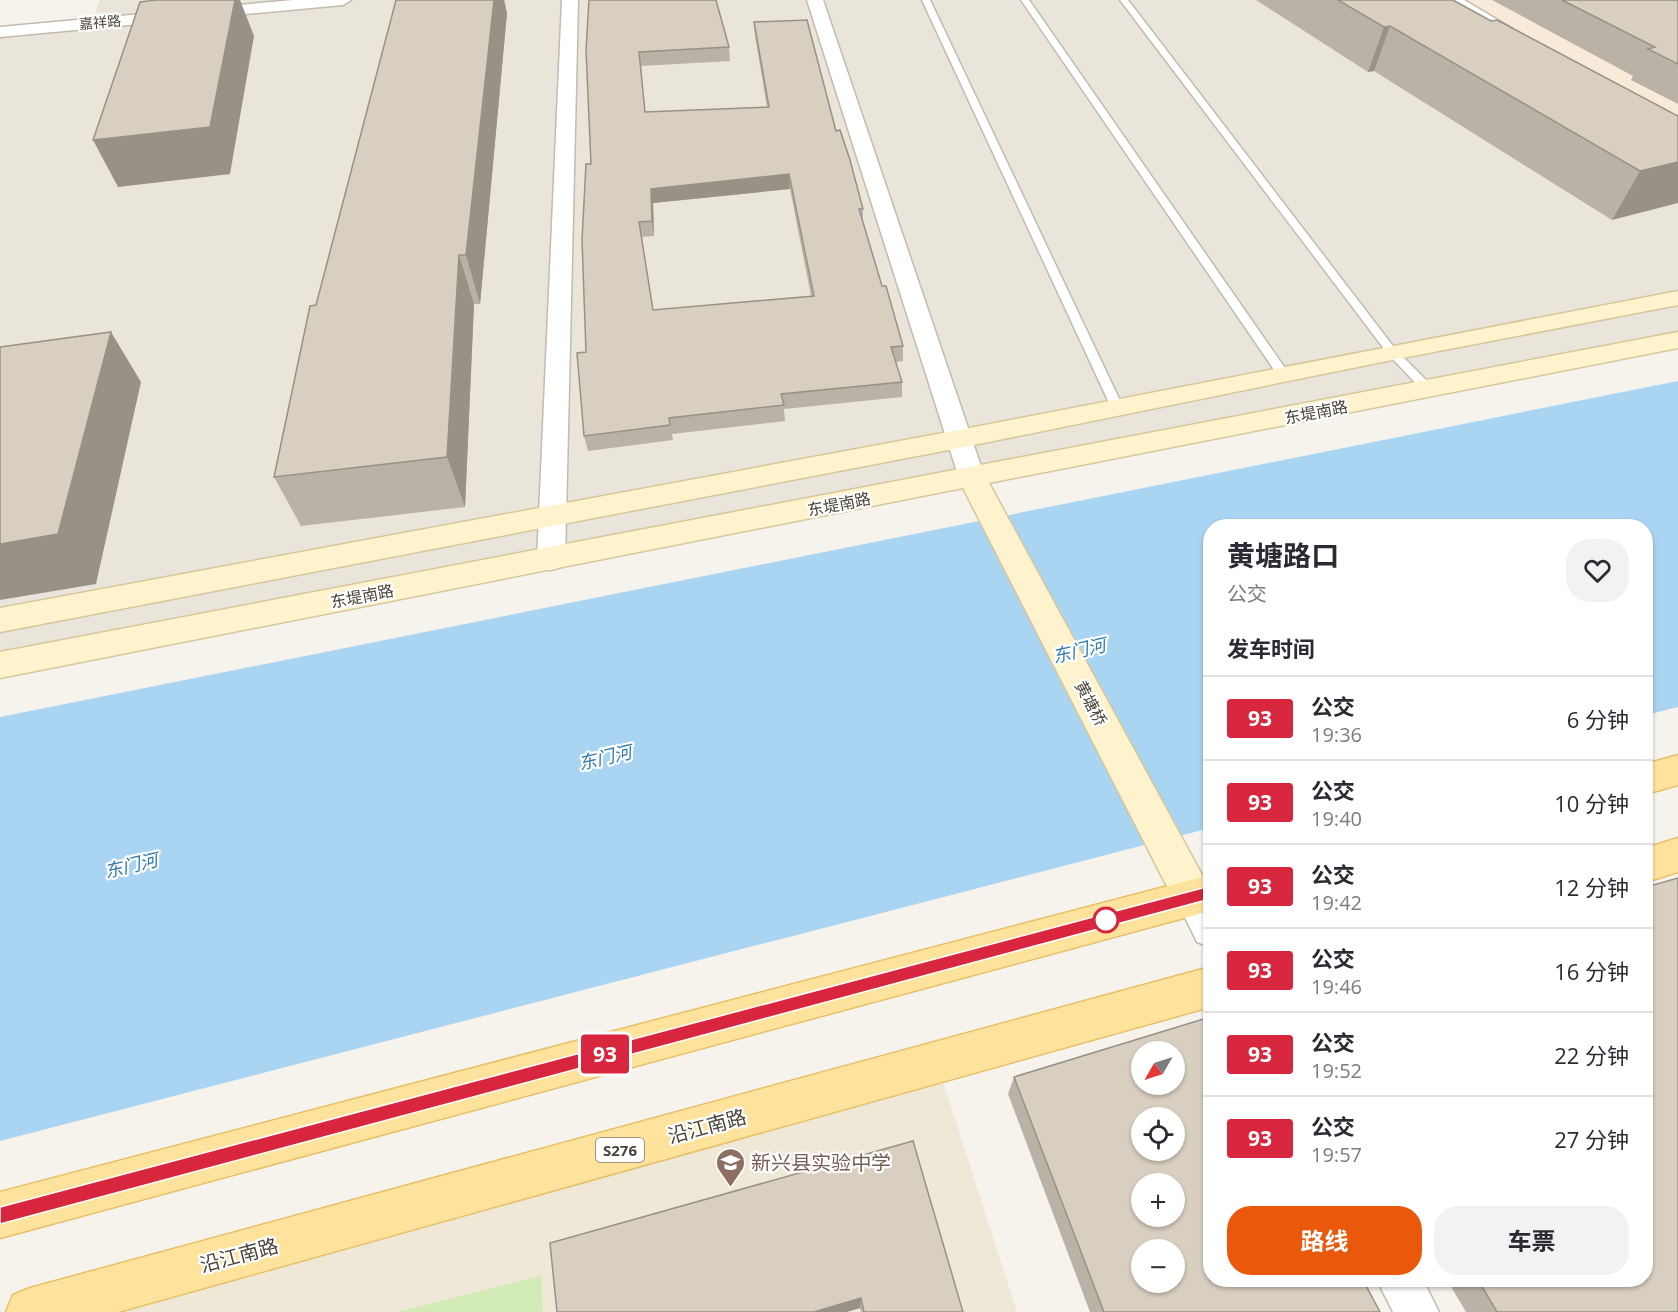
<!DOCTYPE html>
<html lang="zh">
<head>
<meta charset="utf-8">
<style>
  body { margin:0; font-family:"Open Sans","Noto Sans SC",sans-serif; background:#f2f2f3; color:#2b2b33; height:100vh; display:flex; flex-direction:column; font-size:22px; white-space:nowrap }
  * { box-sizing:border-box; margin:0 }
  p { font-size:20px; color:#7c7c81 }
  .icon { flex:none; width:33px; height:33px; fill:none; stroke:currentColor; stroke-width:2; stroke-linecap:round; stroke-linejoin:round }
  .map { position:relative; flex:1; overflow:hidden }
  .panel { position:absolute; left:1203px; top:519px; width:450px; height:768px; display:flex; flex-direction:column; background:#fff; border-radius:24px; box-shadow:0 2px 4px #0004 }
  .panel>* { flex:none }
  .badge { padding:0 12px; border-radius:4px; font-size:21px; line-height:39px }
  .needle { width:39px; rotate:231deg }
  .fabs { position:absolute; left:1131px; top:1041px; display:grid; gap:12px }
  .fabs a { display:grid; place-items:center; width:54px; height:54px; border-radius:50%; background:#fff; box-shadow:0 2px 4px #0004; font-size:30px }
  .map>.badge { position:absolute; translate:-50% -50%; box-shadow:0 0 0 3px #fff }
  h2 { padding:0 24px; font-size:22px; line-height:54px }
  .round { display:grid; place-items:center; flex:none; width:63px; height:63px; border-radius:24px; background:#f2f2f3 }
  .summary { display:flex; align-items:center; justify-content:space-between; height:102px; padding:0 24px }
  h1 { font-size:28px; font-weight:700; line-height:45px }
  .button { display:flex; gap:12px; margin-top:auto; padding:12px 24px }
  .button a { flex:1; height:69px; border-radius:24px; background:#ea580c; color:#fff; font-size:24px; font-weight:700; line-height:69px; text-align:center }
  .button a+a { background:#f2f2f3; color:#2b2b33 }
  ul { padding:0; list-style:none }
  li { display:flex; align-items:center; gap:18px; height:84px; padding:0 24px; border-top:2px solid #e1e1e2 }
  li div { flex:1 }
  li b { display:block; font-size:22px }
  li em { font-style:normal }
  li .badge { min-width:66px; font-weight:700; text-align:center }
  .map>svg:first-child { display:block }
  .residential { fill:#eae5da }
  .commercial { fill:#f7ead8 }
  .education { fill:#efe8d6 }
  .green { fill:#d2eab5 }
  .water { fill:#a9d4f2 }
  .lines { fill:none; stroke-linecap:round; stroke-linejoin:round }
  .lane-casing { stroke:#c2bbae; stroke-width:3 }
  .street-casing { stroke:#c2bbae; stroke-width:3 }
  .secondary-casing { stroke:#d6c79b; stroke-width:3 }
  .primary-casing { stroke:#e6c16a; stroke-width:3 }
  .lane { fill:#fff; fill-rule:evenodd }
  .street { fill:#fff; fill-rule:evenodd }
  .secondary { fill:#fff3cd; fill-rule:evenodd }
  .primary { fill:#ffe39c; fill-rule:evenodd }
  .wall { fill:#bab2a6; fill-rule:evenodd }
  .shaded-wall { fill:#979187 }
  .building { fill:#d8cfc1; stroke:#979187; stroke-width:1.5; fill-rule:evenodd }
  .line { fill:#d7263d; stroke:#fff; stroke-width:1.5 }
  .stop-dot { fill:#fff; stroke:#d7263d; stroke-width:3 }
  .labels { text-anchor:middle; dominant-baseline:central; stroke-width:4.5; stroke-linejoin:round; paint-order:stroke }
  .far-street-label { font-size:14px; fill:#4b4439; stroke:#fff }
  .shield { fill:#fff; stroke:#817c74; stroke-width:1.5 }
  .shield-label { font-size:15px; font-weight:bold; fill:#4b4439 }
  .street-label { font-size:16px; fill:#4b4439; stroke:#fff }
  .water-label { font-size:18px; font-style:italic; fill:#2e7ab2; stroke:#fff }
  .near-street-label { font-size:20px; fill:#4b4439; stroke:#fff }
  .near-education-label { font-size:20px; fill:#785e54; stroke:#fff; text-anchor:start }
</style>
</head>
<body>
<div class="map">
<svg width="1678" height="1312" viewBox="0 0 1678 1312">
  <rect width="100%" height="100%" fill="#f6f3ec"/>
  <!-- residential -->
  <path class="residential" d="M100,0H1453L1678,125V340L0,665V32L91,23Z"/>
  <!-- commercial -->
  <path class="commercial" d="M1453,0H1678V125Z"/>
  <!-- education -->
  <path class="education" d="M937,1063L1017,1312H30Z"/>
  <!-- green -->
  <path class="green" d="M541,1276L543,1312H398Z"/>
  <!-- water -->
  <path class="water" d="M1678,381V707L1646,715V526H1210V828L0,1141V717Z"/>
  <g class="lines">
    <defs>
      <path id="lane" d="M922,0H930L1123,407L1121,410H1113L1111,407Z
        M1021,0H1029L1287,371V377H1279Z
        M1120,0H1128L1396,350L1433,387V393H1425L1388,354Z"/>
      <path id="street" d="M293,0H351L343,5L0,37V27Z
        M562,0H578L565,560L561,567L551,570L541,567L537,560Z
        M807,0H823L985,478L981,484L972,487L963,484L959,478Z
        M1445,0H1464L1513,29L1505,34L1499,32Z
        M1193,881L1205,886L1210,895V947L1197,942L1175,897L1181,886Z
        M1377,1280H1423L1439,1312H1393Z"/>
      <path id="secondary" d="M1678,291V305L1392,360L959,448L0,632V608L959,430Z
        M1678,332V348L989,483L1207,884C1211,894 1211,900 1207,910L1193,915L1179,910L963,488L0,678V652Z"/>
      <path id="primary" d="M1678,755V785L1646,794V764Z
        M1678,838V872L1646,882V848Z
        M1210,875V911L0,1238V1192Z
        M1210,967V1007L118,1312H6L13,1295L30,1288Z"/>
    </defs>
    <!-- lane casing -->
    <use href="#lane" class="lane-casing"/>
    <!-- street casing -->
    <use href="#street" class="street-casing"/>
    <!-- secondary casing -->
    <use href="#secondary" class="secondary-casing"/>
    <!-- primary casing -->
    <use href="#primary" class="primary-casing"/>
    <!-- lane -->
    <use href="#lane" class="lane"/>
    <!-- street -->
    <use href="#street" class="street"/>
    <!-- secondary -->
    <use href="#secondary" class="secondary"/>
    <!-- primary -->
    <use href="#primary" class="primary"/>
  </g>
  <!-- wall -->
  <path class="wall" d="M396,0H504L507,13L480,304H474L465,507L301,526L274,477L316,305Z
    M1256,0H1453L1491,21L1678,116L1612,220L1374,71L1368,72Z
    M1492,0H1678V104L1631,80L1633,76Z
    M754,22L836,131L863,209V222L882,286L903,346V361L896,362L902,382V397L784,409L785,421L672,434L673,440L588,451L584,436L591,164L586,50L729,47L730,61L641,66L645,112L767,107L755,36ZM790,189L811,296L653,310L641,237L654,236L653,203Z
    M1014,1077L1380,1312H1090L1008,1094Z
    M550,1243L963,1312H861L860,1308L846,1312H557Z
    M1447,1280H1646L1678,1312H1466Z"/>
  <!-- shaded-wall -->
  <path class="shaded-wall" d="M235,0H240L254,36L230,174L118,187L93,140Z
    M494,0H504L507,13L480,304L466,255Z
    M1390,26L1374,71L1368,72L1384,27Z
    M1678,162V203L1612,220L1640,171Z
    M789,174L790,189L653,203L654,236L652,221L651,189Z
    M459,255L474,304L465,507L447,457Z
    M111,332L141,382L96,584L0,600V544Z
    M861,1298L860,1308L846,1312H814Z"/>
  <!-- building -->
  <path class="building" d="M156,0H235L210,127L93,140L140,2Z
    M396,0H494L466,255H459L447,457L274,477L310,306L316,305Z
    M589,0H716L729,47L639,52L645,112L769,107L754,22L807,20L836,131L840,130L850,160L863,209H859L882,286H886L903,346L891,347L902,382L781,394L784,405L669,418L670,425L584,436L577,353L586,352L582,240L586,164H591L586,50ZM789,174L814,296L653,310L639,222L652,221L651,189Z
    M1338,0H1453L1491,21L1497,20L1678,116V162L1640,171L1390,26L1384,27Z
    M1562,0H1678V64L1648,49L1655,47Z
    M111,332L58,534L0,544V347Z
    M1678,878V1312H1497L1478,1280H1646V887Z
    M1210,1017V1280H1363L1380,1312H1104L1014,1077ZM1142,1052H1174V1084H1142ZM1142,1118H1174V1150H1142ZM1142,1184H1174V1216H1142ZM1142,1250H1174V1282H1142Z
    M913,1141L963,1312H864L861,1298L814,1312H557L550,1243Z"/>
  <!-- line -->
  <path class="line" d="M1210,886L1215,888L1217,892L1215,897L1210,899L0,1224V1207Z"/>
  <!-- icons -->
  <defs>
    <symbol id="school-pin" viewBox="-11 -11 22 30"><path d="M0 17L-7.5 6A9.5 9.5 0 1 1 7.5 6Z" fill="#8d6e63" stroke="#fff"/><path d="M0-5L7-2L0 1L-7-2ZM-4 1L0 2.5L4 1V4Q0 6-4 4Z" fill="#fff"/></symbol>
  </defs>
  <g fill-rule="evenodd">
    <use href="#school-pin" x="714" y="1146" width="33" height="45"/>
  </g>
  <!-- markers -->
  <circle class="stop-dot" cx="1106" cy="920" r="12"/>
  <g class="labels">
    <!-- far-street labels -->
    <g class="far-street-label">
      <text transform="translate(100 22) rotate(-5)">嘉祥路</text>
    </g>
    <!-- shield labels -->
    <rect class="shield" x="596" y="1138" width="48" height="24" rx="4.5"/>
    <g class="shield-label">
      <text x="620" y="1150">S276</text>
    </g>
    <!-- street labels -->
    <g class="street-label">
      <text transform="translate(1316 412) rotate(-11)">东堤南路</text>
      <text transform="translate(839 504) rotate(-11)">东堤南路</text>
      <text transform="translate(362 596) rotate(-11)">东堤南路</text>
      <text transform="translate(1091 703) rotate(62)">黄塘桥</text>
    </g>
    <!-- water labels -->
    <g class="water-label">
      <text transform="translate(1079 650) rotate(-13)">东门河</text>
      <text transform="translate(605 757) rotate(-13)">东门河</text>
      <text transform="translate(131 865) rotate(-13)">东门河</text>
    </g>
    <!-- near-street labels -->
    <g class="near-street-label">
      <text transform="translate(707 1126) rotate(-15)">沿江南路</text>
      <text transform="translate(239 1255) rotate(-15)">沿江南路</text>
    </g>
    <!-- near-education labels -->
    <g class="near-education-label">
      <text x="751" y="1162">新兴县实验中学</text>
    </g>
  </g>
</svg>
<div class="fabs">
<a><svg class="needle" viewBox="-14 -14 28 28"><path d="M0-13l5 13h-10z" fill="#e53935"/><path d="M0 13l5-13h-10z" fill="#7c7c81"/></svg></a>
<a><svg class="icon" aria-label="locate" viewBox="0 0 24 24"><circle cx="12" cy="12" r="6"/><path d="M12 2v4M12 18v4M2 12h4M18 12h4"/></svg></a>
<a>+</a>
<a>−</a>
</div>
<b class="badge" style="left:605px;top:1054px;background:#d7263d;color:#fff">93</b>
<section class="panel">
<div class="summary"><div><h1>黄塘路口</h1><p>公交</p></div><a class="round"><svg class="icon" aria-label="heart" viewBox="0 0 24 24"><path d="M12 20l-8-8c-3-5 5-10 8-4 3-6 11-1 8 4z"/></svg></a></div>
<h2>发车时间</h2>
<ul>
<li><span class="badge" style="background:#d7263d;color:#fff">93</span><div><b>公交</b><p>19:36</p></div><em>6 分钟</em></li>
<li><span class="badge" style="background:#d7263d;color:#fff">93</span><div><b>公交</b><p>19:40</p></div><em>10 分钟</em></li>
<li><span class="badge" style="background:#d7263d;color:#fff">93</span><div><b>公交</b><p>19:42</p></div><em>12 分钟</em></li>
<li><span class="badge" style="background:#d7263d;color:#fff">93</span><div><b>公交</b><p>19:46</p></div><em>16 分钟</em></li>
<li><span class="badge" style="background:#d7263d;color:#fff">93</span><div><b>公交</b><p>19:52</p></div><em>22 分钟</em></li>
<li><span class="badge" style="background:#d7263d;color:#fff">93</span><div><b>公交</b><p>19:57</p></div><em>27 分钟</em></li>
</ul>
<div class="button"><a>路线</a><a>车票</a></div>
</section>
</div>
</body>
</html>
